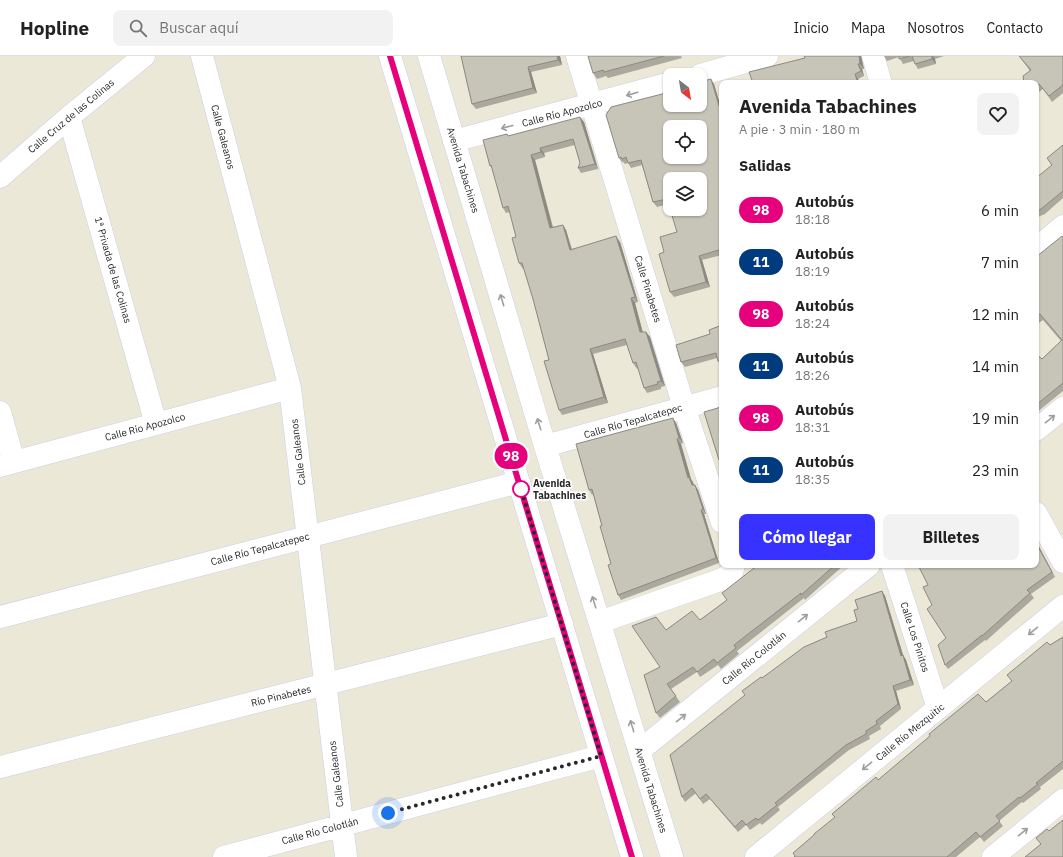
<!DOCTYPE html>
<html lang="es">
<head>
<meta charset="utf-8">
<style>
  body { margin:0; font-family:"IBM Plex Sans",sans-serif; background:#f2f2f2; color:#222; height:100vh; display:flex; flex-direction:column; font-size:15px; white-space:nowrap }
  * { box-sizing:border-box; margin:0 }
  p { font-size:13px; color:#767676 }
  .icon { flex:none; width:22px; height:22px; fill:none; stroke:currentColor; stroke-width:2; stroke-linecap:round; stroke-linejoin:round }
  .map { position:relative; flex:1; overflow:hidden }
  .side { position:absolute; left:719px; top:24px; width:320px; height:488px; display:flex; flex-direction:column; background:#fff; border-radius:8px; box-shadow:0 1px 3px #0004 }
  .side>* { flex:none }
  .badge { padding:0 8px; border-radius:13px; font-size:14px; line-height:26px }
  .needle { width:26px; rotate:149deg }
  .tools { position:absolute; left:663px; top:12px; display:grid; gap:8px }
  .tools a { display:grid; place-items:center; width:44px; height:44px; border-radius:8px; background:#fff; box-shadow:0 1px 3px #0004; font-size:20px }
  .you { position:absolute; width:20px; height:20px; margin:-10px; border:3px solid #fff; border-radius:50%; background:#1a73e8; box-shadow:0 0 0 6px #1a73e833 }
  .map>.badge { position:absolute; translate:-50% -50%; box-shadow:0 0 0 2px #fff }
  h2 { padding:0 20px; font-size:15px; line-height:36px }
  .round { display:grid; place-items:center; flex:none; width:42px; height:42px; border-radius:8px; background:#f2f2f2 }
  .headline { display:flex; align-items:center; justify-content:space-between; height:68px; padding:0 20px }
  h1 { font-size:19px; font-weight:700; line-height:30px }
  .primary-button { display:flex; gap:8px; margin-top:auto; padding:8px 20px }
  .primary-button a { flex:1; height:46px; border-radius:8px; background:#3732ff; color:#fff; font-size:16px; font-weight:700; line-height:46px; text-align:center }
  .primary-button a+a { background:#f2f2f2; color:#222 }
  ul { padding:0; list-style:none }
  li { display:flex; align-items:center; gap:12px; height:52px; padding:0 20px }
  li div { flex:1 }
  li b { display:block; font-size:15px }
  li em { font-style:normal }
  li .badge { min-width:44px; font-weight:700; text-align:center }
  header { display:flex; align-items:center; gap:24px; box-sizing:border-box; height:56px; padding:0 20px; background:#fff; border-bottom:1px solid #e0e0e0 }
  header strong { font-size:19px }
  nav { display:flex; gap:22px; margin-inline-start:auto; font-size:14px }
  .search { width:280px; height:36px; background:#f2f2f2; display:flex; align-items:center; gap:10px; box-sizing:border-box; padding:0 14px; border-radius:8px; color:#767676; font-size:15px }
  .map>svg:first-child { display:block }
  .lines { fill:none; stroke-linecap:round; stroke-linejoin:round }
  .minor-casing { stroke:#cdcde3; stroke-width:23 }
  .minor { stroke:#fff; stroke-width:22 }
  .wall { fill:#aba99e }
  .shaded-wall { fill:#8b8981 }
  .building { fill:#c7c4b8; stroke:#8b8981; fill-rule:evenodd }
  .oneway { stroke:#9e9e9e }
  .line-casing { stroke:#fff; stroke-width:9 }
  .line { stroke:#e6007e; stroke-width:6 }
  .walk { stroke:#282828; stroke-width:4; stroke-dasharray:0 7.2 }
  .stop-dot { fill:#fff; stroke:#e6007e; stroke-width:2 }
  .labels { text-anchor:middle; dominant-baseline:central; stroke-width:3.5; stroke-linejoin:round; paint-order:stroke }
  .street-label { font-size:10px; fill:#282828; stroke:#fff }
  .stop-label { font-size:10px; font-weight:bold; fill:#282828; stroke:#fff; text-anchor:start }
</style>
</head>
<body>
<header>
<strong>Hopline</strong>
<div class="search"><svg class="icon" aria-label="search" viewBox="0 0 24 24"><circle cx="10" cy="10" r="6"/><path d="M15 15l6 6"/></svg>Buscar aquí</div>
<nav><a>Inicio</a><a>Mapa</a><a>Nosotros</a><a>Contacto</a></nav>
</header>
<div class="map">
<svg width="1063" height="801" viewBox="0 0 1063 801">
  <rect width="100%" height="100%" fill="#ece8d8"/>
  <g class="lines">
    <defs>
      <path id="minor" d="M202,0L290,332L346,801
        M390,0L632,801
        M429,0L545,390L672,801
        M577,0L684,351L722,466
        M873,0L881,27
        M700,19L767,0
        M69,61L156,368
        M454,85L670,27
        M0,121L69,61L144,0
        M1036,193L1063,170
        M0,356L14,406
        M1036,374L1063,352
        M545,390L722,341
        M0,410L290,332
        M1036,457L1063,506
        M892,509L938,652
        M0,561L519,426
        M600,566L723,523L732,516L734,509
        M639,695L869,509
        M0,711L562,568
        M224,801L601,700
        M756,801L1063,550
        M993,801L1063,744"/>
    </defs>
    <!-- minor casing -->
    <use href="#minor" class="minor-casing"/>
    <!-- minor -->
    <use href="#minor" class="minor"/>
  </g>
  <!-- wall -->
  <path class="wall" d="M461,0H560L562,9L531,16L537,37L476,53L472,48Z
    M588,0H681L682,2L608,22L606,20L597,23L593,17Z
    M861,0L864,13H862L864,20L858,23L860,27H753Z
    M884,0H944L935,3L936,8L918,13L915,8L914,5L903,8L899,1L887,5Z
    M1019,0H1063V37L1052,46L1043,33L1036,38V27L1030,15Z
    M714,28L721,52L722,53V199L702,204L710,231L674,241L670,236L664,196L677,176L669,148L657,151L653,146L642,109L631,112L628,107L625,108L623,106H622L619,102Z
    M584,66L598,113L581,117L578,112L580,107L575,89L544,97L545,101L535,104L553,171L563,169L566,174L572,193L620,186L638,246L635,247L643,276H646L650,281L665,330L661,331V333L647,337L644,332L638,312L637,313L633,307L627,289L593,298L608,347L562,359L559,354L549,304L533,243L524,212L523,213L519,207L516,181L510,156L506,157L503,152L493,113L490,110L507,78L508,80Z
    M1063,89V142L1045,158L1038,161L1039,162L1036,164V122L1052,109L1047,102Z
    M1063,181V335L1036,357V298L1042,303L1061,285L1043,264L1036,269V201Z
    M722,269V310L718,305L717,302L685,311L681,306L710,278Z
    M722,347V407L719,404L721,351Z
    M676,367L683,387L681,388L691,423L694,429H695L698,434L706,458H704L719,507L621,544L618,539L611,508L602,470L593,438L592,439L589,434Z
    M1036,485L1055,521L1031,538L1034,542L986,585L985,584L948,613L945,609L1036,509Z
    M758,509H844L805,544L804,542L737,595L739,598L721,613L718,609L700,621L697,616L671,633L680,646L660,662L656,657L660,611L666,574L700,564L727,544Z
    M882,535L885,540L903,599L906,604L914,629L896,635L901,653L880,670L881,673L869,680L870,683L849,694L778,751L780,754L762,769L760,767L750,774L746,769L738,776L710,743L703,748L696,737L685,746L682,741L745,639L762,622L827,581L857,565L858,553Z
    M1063,581V713L1040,731L1041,733L1023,747L1022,746L999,765L1003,770L984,786L980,781L956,801H794L835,762L832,758L878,724L986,646L1012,625L1050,589Z"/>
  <!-- shaded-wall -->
  <path class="shaded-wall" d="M557,0H560L562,9L558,4Z
    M859,0H861L864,13L860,8Z
    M932,0H933L935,3L936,8L932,3Z
    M858,8L862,13L864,20L861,15Z
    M528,11L531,16L537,37L533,32Z
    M855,18L858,23L860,27H858Z
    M711,23L714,28L722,55L720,53Z
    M580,61L584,66L598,113L595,108Z
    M540,92L544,97L545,101L541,96Z
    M531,99L535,104L554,177L550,172Z
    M563,169L566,174L573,199L570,194Z
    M616,180L620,186L638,246L635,241Z
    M699,200L702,204L710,231L706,226Z
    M631,242L635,247L644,282L640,276Z
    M646,276L650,281L665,330L661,325Z
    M590,293L593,298L608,347L604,341Z
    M673,362L676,367L683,387L679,382Z
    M677,383L681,388L691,423L693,426L695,434L688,422Z
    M695,429L698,434L706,458L703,453Z
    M701,454L704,458L719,507L716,502Z
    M1036,485L1055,521L1052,516L1036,487Z
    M882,535L885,540L903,599L906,604L914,629L910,624L901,600Z
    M893,630L896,635L901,653L898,648Z"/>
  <!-- building -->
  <path class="building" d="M461,0H557L558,4L528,11L533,32L472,48Z
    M588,0H664L604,16L603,14L593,17Z
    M804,0H859L860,8H858L861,15L855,18L858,27H753L749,16L805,2Z
    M899,0H910L899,3Z
    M912,0H932V3L915,8Z
    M1019,0H1063V29L1049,40L1039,28L1036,30V27H1024L1023,20L1031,14Z
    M711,23L720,53L722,52V193L699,200L706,226L670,236L659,198L664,196L660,181L677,176L670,153H700V123H670V152L667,143L653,146L641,104L628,107L626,101L622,103L621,101L619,102L606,59L611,51L670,36V49H700V26ZM670,71H700V101H670Z
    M580,61L595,108L578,112L580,107L573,83L540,92L541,96L531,99L550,172L563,169L570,194L616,180L635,241L631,242L640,276H646L661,325L657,326L658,328L644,332L636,306L633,307L625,283L590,293L604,341L559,354L544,305L549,304L533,243L522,207H519L512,182L516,181L508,150L503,152L491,109L490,110L483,84L507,78L508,80Z
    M1063,89V135L1041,153L1036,156V122L1052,109L1047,102Z
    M1062,180L1063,181V327L1036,349V298L1042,303L1062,284L1040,258L1036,261V201Z
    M722,269V304L718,305L716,297L681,306L676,289L710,278L709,274Z
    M722,347V403L719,404L704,356L721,351L720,348Z
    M673,362L679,382L677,383L688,422L689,421L692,429H695L703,453L701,454L716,502L618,539L608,509L611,508L600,470H602L592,433L589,434L576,388Z
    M1036,487L1052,516L1027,534L1030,537L982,580V579L945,609L938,589L946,582L927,553L932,549L923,531L928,529L918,509H1036Z
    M758,509H835L801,539V537L734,589L736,592L717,607L714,603L697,616L693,611L667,628L676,640L656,657L644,619L660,611L632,570L656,561L666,574L692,555L700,564L727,544L722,537Z
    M882,535L901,600L903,599L910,624L893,630L898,648L876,665L877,668L866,675V678L846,689L775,747L777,749L758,764L756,762L746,769L742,764L735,771L706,738L700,743L692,732L682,741L670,699L745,639L742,635L761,621L762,622L804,591L827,581L825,576L857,565L854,554L858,553L855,544Z
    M1063,581V705L1036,727L1038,728L1020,742L1019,741L996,760L1000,765L980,781L976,776L947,801H794L795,800L793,797L814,779V778L835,761L832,758L876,721L878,724L930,680L929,678L978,638L986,646L1012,625L1007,619L1047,586L1050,589Z
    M1063,764V801H1025L1041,788L1036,782L1047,773L1049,775Z"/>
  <!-- one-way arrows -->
  <defs><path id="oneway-shaft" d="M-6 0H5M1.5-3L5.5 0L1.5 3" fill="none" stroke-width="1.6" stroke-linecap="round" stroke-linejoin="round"/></defs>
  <g class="oneway">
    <use href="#oneway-shaft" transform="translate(632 38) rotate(164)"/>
    <use href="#oneway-shaft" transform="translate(507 71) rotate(165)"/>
    <use href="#oneway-shaft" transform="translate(502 244) rotate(-107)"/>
    <use href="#oneway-shaft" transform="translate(1050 363) rotate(-39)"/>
    <use href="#oneway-shaft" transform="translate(539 368) rotate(-107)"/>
    <use href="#oneway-shaft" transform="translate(594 546) rotate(-107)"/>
    <use href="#oneway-shaft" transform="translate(803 562) rotate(-39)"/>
    <use href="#oneway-shaft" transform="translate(1033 575) rotate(141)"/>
    <use href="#oneway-shaft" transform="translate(681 662) rotate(-39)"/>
    <use href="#oneway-shaft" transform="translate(632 670) rotate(-107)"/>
    <use href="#oneway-shaft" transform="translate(867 710) rotate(141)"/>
    <use href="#oneway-shaft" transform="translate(1023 776) rotate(-39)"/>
  </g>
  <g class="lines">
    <defs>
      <path id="line" d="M390,0L632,801"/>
    </defs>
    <!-- line casing -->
    <use href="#line" class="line-casing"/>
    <!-- line -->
    <use href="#line" class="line"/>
    <!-- walk -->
    <path class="walk" d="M388,757L601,700L521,433"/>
  </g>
  <!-- markers -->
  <circle class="stop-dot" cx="521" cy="433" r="8"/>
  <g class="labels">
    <!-- street labels -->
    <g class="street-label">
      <text transform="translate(562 57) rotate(-15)">Calle Río Apozolco</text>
      <text transform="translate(71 60) rotate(-40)">Calle Cruz de las Colinas</text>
      <text transform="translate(223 81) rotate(75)">Calle Galeanos</text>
      <text transform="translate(463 114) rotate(73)">Avenida Tabachines</text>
      <text transform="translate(113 214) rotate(74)">1ª Privada de las Colinas</text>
      <text transform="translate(648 233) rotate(73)">Calle Pinabetes</text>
      <text transform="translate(633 365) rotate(-16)">Calle Río Tepalcatepec</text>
      <text transform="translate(145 371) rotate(-15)">Calle Río Apozolco</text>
      <text transform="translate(298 396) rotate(-97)">Calle Galeanos</text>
      <text transform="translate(260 493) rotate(-15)">Calle Río Tepalcatepec</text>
      <text transform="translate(915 581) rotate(72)">Calle Los Pinitos</text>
      <text transform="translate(754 602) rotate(-39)">Calle Río Colotlán</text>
      <text transform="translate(281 640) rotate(-14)">Río Pinabetes</text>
      <text transform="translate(910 676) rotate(-39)">Calle Río Mezquitic</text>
      <text transform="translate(336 718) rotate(-97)">Calle Galeanos</text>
      <text transform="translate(651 734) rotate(73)">Avenida Tabachines</text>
      <text transform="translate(320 775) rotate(-15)">Calle Río Colotlán</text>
    </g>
    <!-- stop labels -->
    <g class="stop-label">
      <text x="533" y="427">Avenida<tspan x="533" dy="12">Tabachines</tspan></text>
    </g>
  </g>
</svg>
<div class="tools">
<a><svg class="needle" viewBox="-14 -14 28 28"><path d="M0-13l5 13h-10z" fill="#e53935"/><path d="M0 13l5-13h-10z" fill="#767676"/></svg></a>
<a><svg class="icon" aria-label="locate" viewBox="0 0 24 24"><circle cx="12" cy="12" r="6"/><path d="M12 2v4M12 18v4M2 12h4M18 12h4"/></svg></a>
<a><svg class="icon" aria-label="layers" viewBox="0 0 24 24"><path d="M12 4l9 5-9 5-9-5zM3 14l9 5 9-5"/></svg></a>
</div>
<div class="you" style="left:388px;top:757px"></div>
<b class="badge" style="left:511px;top:400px;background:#e6007e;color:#fff">98</b>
<section class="side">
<div class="headline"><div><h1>Avenida Tabachines</h1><p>A pie · 3 min · 180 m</p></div><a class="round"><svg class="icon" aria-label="heart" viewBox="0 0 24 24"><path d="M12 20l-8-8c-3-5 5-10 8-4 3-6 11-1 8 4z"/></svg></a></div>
<h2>Salidas</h2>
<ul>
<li><span class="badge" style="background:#e6007e;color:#fff">98</span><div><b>Autobús</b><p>18:18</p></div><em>6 min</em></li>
<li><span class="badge" style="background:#003b80;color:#fff">11</span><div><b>Autobús</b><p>18:19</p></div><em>7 min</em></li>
<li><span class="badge" style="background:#e6007e;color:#fff">98</span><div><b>Autobús</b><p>18:24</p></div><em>12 min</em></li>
<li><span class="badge" style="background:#003b80;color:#fff">11</span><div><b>Autobús</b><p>18:26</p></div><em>14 min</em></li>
<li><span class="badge" style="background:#e6007e;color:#fff">98</span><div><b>Autobús</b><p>18:31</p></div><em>19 min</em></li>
<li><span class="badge" style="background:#003b80;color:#fff">11</span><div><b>Autobús</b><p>18:35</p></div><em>23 min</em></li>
</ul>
<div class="primary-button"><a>Cómo llegar</a><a>Billetes</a></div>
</section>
</div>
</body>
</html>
